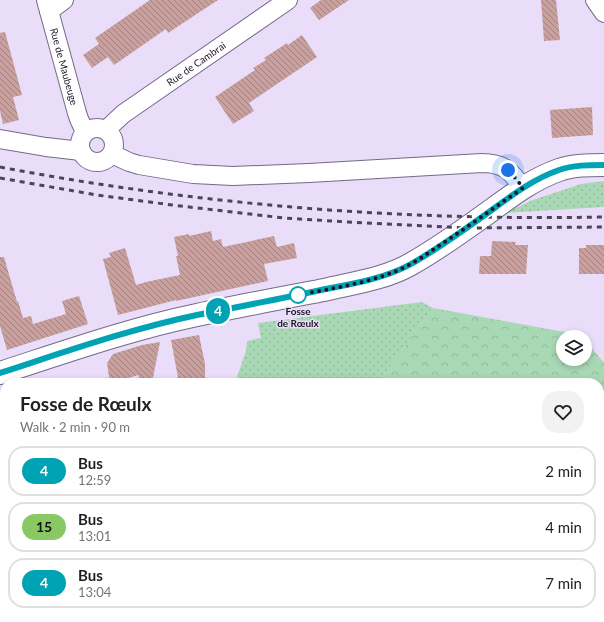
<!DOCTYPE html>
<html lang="en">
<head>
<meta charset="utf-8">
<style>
  body { margin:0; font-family:Lato,sans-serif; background:#f2f2f2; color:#202124; height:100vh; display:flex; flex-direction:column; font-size:15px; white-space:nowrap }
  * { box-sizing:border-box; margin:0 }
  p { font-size:13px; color:#757577 }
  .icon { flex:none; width:22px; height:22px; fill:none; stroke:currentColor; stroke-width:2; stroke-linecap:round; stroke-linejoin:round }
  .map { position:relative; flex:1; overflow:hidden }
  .panel { position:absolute; left:0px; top:378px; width:604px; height:244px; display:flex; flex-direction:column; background:#fff; border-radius:16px 16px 0 0; box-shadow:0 2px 6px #0003 }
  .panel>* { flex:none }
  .badge { padding:0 8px; border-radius:13px; font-size:14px; line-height:26px }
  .tools { position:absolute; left:556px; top:330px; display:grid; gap:8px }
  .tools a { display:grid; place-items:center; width:36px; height:36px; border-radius:50%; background:#fff; box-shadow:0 2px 6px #0003; font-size:20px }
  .you { position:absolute; width:20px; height:20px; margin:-10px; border:3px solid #fff; border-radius:50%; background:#1a73e8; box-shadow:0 0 0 6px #1a73e833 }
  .map>.badge { position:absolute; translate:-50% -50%; box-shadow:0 0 0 2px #fff }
  .round { display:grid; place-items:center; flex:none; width:42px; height:42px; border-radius:16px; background:#f2f2f2 }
  .headline { display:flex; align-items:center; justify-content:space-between; height:68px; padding:0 20px }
  h1 { font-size:19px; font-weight:700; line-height:30px }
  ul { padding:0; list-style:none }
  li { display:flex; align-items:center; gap:12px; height:50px; margin:0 8px 6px; padding:0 12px; border:2px solid #e0e0e0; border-radius:16px }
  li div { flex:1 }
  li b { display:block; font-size:15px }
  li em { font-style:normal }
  li .badge { min-width:44px; font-weight:700; text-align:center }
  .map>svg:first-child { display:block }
  .grass { fill:url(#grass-dots) }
  .forest { fill:url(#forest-crowns) }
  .building { fill:url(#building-back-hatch) }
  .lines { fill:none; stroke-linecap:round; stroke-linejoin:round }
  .minor-casing { stroke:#766988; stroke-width:20 }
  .tertiary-casing { stroke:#766988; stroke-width:24 }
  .minor { stroke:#fff; stroke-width:18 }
  .tertiary { stroke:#fff; stroke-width:22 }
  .rail { stroke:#4d4556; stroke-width:3; stroke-dasharray:5 5; stroke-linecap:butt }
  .line-casing { stroke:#fff; stroke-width:9 }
  .line { stroke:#00a3b4; stroke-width:6 }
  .walk { stroke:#1c1623; stroke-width:4; stroke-dasharray:0 7.2 }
  .stop-dot { fill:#fff; stroke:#00a3b4; stroke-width:2 }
  .labels { text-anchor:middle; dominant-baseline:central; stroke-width:3; stroke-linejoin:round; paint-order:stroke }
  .street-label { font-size:10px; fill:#1c1623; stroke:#e9ddfa }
  .stop-label { font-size:10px; font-weight:bold; fill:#1c1623; stroke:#e9ddfa }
</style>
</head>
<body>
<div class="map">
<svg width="604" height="622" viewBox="0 0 604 622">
  <defs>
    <pattern id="grass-dots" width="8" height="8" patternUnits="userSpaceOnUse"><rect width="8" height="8" fill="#a9d8b5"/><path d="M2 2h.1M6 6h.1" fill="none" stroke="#91b99b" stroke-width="1.8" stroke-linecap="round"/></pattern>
    <pattern id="forest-crowns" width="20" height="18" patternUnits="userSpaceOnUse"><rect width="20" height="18" fill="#a9d8b5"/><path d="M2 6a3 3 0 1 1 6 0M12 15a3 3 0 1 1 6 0" fill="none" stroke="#91b99b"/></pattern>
    <pattern id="building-back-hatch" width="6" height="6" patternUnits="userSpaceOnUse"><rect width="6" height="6" fill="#caa09f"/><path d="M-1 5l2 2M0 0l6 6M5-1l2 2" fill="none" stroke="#a38181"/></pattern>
  </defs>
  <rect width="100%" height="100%" fill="#e9ddfa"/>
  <!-- grass -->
  <path class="grass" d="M604,181V207L505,213L533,200L581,184Z
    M422,302L433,308L378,383H235L246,351L247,341L261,338L258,323Z
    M599,590H604V622H44L45,617H414L423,620L439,617H599Z"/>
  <!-- forest -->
  <path class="forest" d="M433,308L581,335L583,337H563V359H585V340L604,363V590H599V383H378Z"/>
  <!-- building -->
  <path class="building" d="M150,0H218L168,33L166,29L114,65L108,57L92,68L83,55L99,44L95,38Z
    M321,0H349L319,20L310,8Z
    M541,0H556L560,40L544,41Z
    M5,32L22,95L13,97L19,120L3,124L0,111V33Z
    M302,35L317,57L249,103L254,111L233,124L215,97L255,70L253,68L266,60L264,58L287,43L288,45Z
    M592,107L593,135L552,138L550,110Z
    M211,231L213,241L221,239L223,247L274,236L277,247L294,243L297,258L264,264L268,281L176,301V300L118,315L103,259L111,257L109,253L125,248L136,285L146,282L180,275L176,256H178L174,237L189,234V236Z
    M492,241L516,242L515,245H528L526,274H479L480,256H491Z
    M586,245H604V274H579V248H586Z
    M0,257H4L17,302L18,301L23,318L31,316L33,324L66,314L62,301L79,296L88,324L7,350L0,326Z
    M199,335L205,364V379L179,383L171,340Z
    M160,342L152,383H141L138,375L113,383H110L107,363L113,354L142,345Z"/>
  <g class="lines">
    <defs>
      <g id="minor">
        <path id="s1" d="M46,0L77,113L79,119L85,132"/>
        <path d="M595,0L604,13"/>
        <path d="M49,11L64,0"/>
        <circle cx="97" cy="145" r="17"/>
        <path id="s2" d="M106,130L123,114L288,0"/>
        <path d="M0,139L46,147L81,151"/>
        <path d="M112,154L129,162L139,165L193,174L233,176L309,173L482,163C504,163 511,171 523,188"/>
      </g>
      <path id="tertiary" d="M0,373C65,352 130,329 197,315C239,306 282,298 324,290C353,283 385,279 411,264C438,249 464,230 489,212C511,196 533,179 559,170C573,165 589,165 604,165"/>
    </defs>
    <!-- minor casing -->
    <use href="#minor" class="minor-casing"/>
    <!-- tertiary casing -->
    <use href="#tertiary" class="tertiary-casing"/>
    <!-- minor -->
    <use href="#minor" class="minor"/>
    <!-- tertiary -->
    <use href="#tertiary" class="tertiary"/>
    <!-- rail -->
    <path class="rail" d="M0,167C199,205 402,221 604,217
      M0,178L97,195L172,205L284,218L348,222L467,228L604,227"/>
  </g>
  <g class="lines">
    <defs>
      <path id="line" d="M0,373C65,352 130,329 197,315C238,307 279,299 321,290C351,284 384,279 411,264C438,249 464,230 489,212C511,196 533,179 559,170C573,165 589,165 604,165"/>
    </defs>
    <!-- line casing -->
    <use href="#line" class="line-casing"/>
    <!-- line -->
    <use href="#line" class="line"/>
    <!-- walk -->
    <path class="walk" d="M298,295C334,288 377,282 409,265C420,259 430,252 440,245C468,227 495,207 523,188L517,180L508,170"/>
  </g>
  <!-- markers -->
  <circle class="stop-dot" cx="298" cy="295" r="8"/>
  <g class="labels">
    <!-- street labels -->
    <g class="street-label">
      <text stroke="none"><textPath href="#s2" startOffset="112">Rue de Cambrai</textPath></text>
      <text stroke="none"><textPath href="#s1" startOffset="69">Rue de Maubeuge</textPath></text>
    </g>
    <!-- stop labels -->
    <g class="stop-label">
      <text x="298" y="311">Fosse<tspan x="298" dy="12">de Rœulx</tspan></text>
    </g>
  </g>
</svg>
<div class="tools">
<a><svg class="icon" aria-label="layers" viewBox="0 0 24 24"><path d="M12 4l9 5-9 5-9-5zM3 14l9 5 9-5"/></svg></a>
</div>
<div class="you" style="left:508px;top:170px"></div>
<b class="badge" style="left:218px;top:311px;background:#00a3b4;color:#fff">4</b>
<section class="panel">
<div class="headline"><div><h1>Fosse de Rœulx</h1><p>Walk · 2 min · 90 m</p></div><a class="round"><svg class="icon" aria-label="heart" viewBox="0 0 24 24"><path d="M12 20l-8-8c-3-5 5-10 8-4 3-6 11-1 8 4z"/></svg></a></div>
<ul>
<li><span class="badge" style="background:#00a3b4;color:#fff">4</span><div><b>Bus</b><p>12:59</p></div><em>2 min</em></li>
<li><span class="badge" style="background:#8ac864;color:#111">15</span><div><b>Bus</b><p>13:01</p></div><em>4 min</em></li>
<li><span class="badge" style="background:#00a3b4;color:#fff">4</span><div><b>Bus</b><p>13:04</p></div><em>7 min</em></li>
</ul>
</section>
</div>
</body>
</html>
